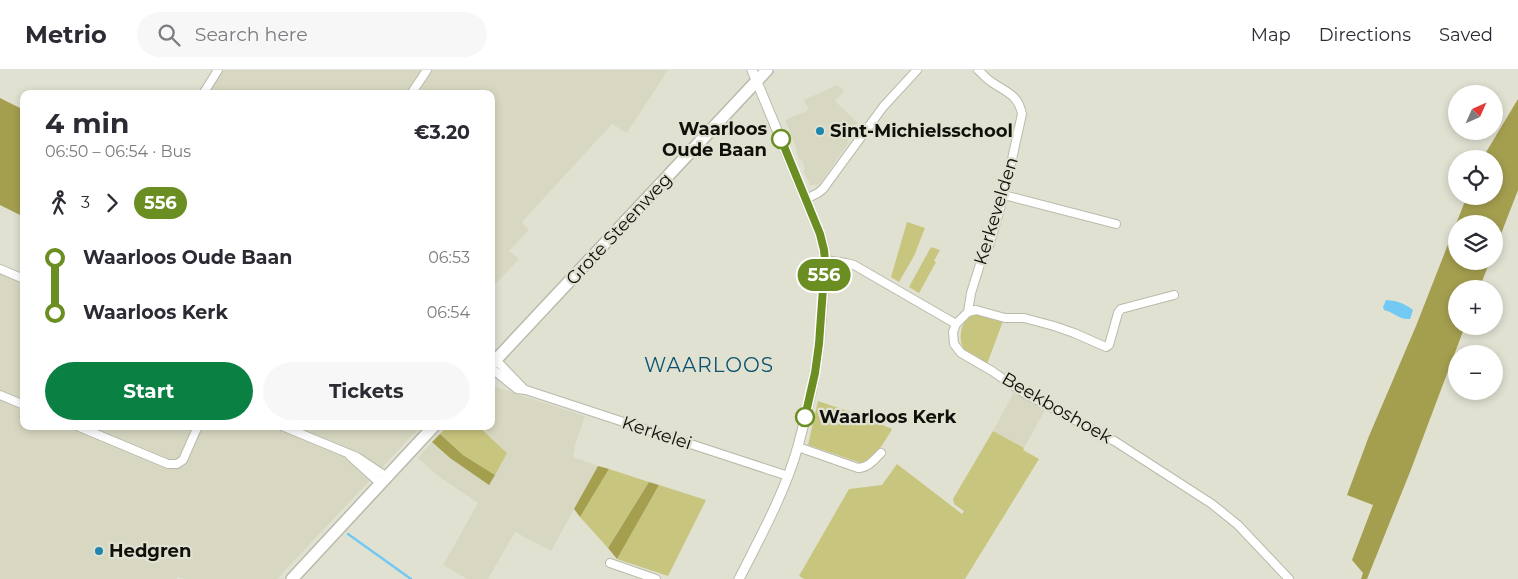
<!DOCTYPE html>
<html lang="en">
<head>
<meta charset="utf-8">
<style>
  body { margin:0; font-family:Montserrat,sans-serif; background:#f7f7f7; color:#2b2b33; height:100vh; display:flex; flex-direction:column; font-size:19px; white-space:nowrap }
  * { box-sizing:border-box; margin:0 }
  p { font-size:16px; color:#7c7c81 }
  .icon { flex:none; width:28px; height:28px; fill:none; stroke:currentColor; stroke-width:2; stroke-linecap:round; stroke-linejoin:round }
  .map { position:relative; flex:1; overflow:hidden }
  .drawer { position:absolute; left:20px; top:20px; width:475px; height:340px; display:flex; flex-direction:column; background:#fff; border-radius:10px; box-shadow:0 2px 8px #0003 }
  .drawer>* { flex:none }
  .badge { padding:0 10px; border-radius:16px; font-size:18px; line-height:32px }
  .needle { width:32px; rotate:45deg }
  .controls { position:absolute; left:1448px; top:15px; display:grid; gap:10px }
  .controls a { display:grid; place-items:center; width:55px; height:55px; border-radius:50%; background:#fff; box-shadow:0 2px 8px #0003; font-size:25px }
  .map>.badge { position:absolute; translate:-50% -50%; box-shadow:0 0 0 2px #fff }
  .legs { display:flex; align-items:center; gap:8px; height:55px; padding:0 25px; font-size:16px }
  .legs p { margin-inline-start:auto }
  .head { display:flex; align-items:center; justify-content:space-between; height:85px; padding:0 25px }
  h1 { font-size:28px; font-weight:700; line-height:38px }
  .primary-button { display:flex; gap:10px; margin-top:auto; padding:10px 25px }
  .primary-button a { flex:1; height:58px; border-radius:30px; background:#0b8043; color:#fff; font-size:20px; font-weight:700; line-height:58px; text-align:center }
  .primary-button a+a { background:#f7f7f7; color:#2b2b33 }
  ul { padding:0 25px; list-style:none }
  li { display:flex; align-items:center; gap:18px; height:55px; font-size:19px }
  li i { display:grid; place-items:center; width:8px; height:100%; margin:0 6px; background:currentColor }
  li i::after { content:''; width:12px; height:12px; margin:-6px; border:4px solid; border-radius:50%; background:#fff }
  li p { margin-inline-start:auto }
  li:first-child i { background:linear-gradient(#0000 50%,currentColor 0) }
  li:last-child i { background:linear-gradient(currentColor 50%,#0000 0) }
  header { display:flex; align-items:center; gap:30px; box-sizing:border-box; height:70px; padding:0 25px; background:#fff; border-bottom:1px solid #e1e1e2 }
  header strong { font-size:24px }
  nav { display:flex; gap:28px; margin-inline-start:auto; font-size:18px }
  .search { width:350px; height:45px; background:#f7f7f7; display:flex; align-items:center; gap:12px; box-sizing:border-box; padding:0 18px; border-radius:28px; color:#7c7c81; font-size:19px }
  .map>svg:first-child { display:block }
  .built { fill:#d8d8c2 }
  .green { fill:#c8c57e }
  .forest { fill:#a49f4f }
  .water { fill:#72c9f4 }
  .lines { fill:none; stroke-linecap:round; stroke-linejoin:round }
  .stream { stroke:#72c9f4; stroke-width:2.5 }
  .minor-casing { stroke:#babaac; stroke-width:10 }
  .tertiary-casing { stroke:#babaac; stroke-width:11 }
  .primary-casing { stroke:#babaac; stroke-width:14 }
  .minor { stroke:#fff; stroke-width:8 }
  .tertiary { stroke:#fff; stroke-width:9 }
  .primary { stroke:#fff; stroke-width:11 }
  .line-1-casing { stroke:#fff; stroke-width:11 }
  .line-1 { stroke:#6b8e23; stroke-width:8 }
  .poi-dot { fill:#1e85ae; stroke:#e1e1d2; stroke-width:2 }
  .stop-1-dot { fill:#fff; stroke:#6b8e23; stroke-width:2.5 }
  .labels { text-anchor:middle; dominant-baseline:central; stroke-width:4.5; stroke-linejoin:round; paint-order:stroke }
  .stop-label { font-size:18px; font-weight:bold; fill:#10100b; stroke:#e1e1d2; text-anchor:end }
  .poi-label { font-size:18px; font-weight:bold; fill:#10100b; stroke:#e1e1d2; text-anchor:start }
  .street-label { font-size:18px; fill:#10100b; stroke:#e1e1d2 }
  .quarter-label { font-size:20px; letter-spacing:1px; fill:#0b5470; stroke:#e1e1d2 }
</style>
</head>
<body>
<header>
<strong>Metrio</strong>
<div class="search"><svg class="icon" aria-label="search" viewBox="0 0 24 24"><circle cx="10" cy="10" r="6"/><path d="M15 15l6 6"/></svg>Search here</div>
<nav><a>Map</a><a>Directions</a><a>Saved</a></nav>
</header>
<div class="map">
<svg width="1518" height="509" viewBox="0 0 1518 509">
  <rect width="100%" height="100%" fill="#e1e1d2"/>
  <!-- built -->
  <path class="built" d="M220,0H668L627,63L612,54L522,152L529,160L509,181L519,189L491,219V24H204Z
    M837,15L844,21L835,31L858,53L846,66L849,72L819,115H810L803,100L805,99L802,90L800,91L796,81L797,80L785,50L809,40L804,30Z
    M0,203L24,213V356H421L277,509H185L178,507L177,509H0Z
    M491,312L496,317L585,346L575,375L573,387L598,396L551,481L515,462L488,509H467L443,495L478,433L438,406L418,388L432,372L450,388L489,414L507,383L478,356H491Z
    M1014,322L1045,340L1024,378L993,361Z"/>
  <!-- green -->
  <path class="green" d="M907,152L925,158L914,186L899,212L891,207Z
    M931,177L940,180L934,191L936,192L919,223L909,217Z
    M973,244H977L1003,251L987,294C981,290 969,285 964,279C957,269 961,250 973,244Z
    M818,331L862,346L892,359L891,361C884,372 875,390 861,393L808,375Z
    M447,356H478L507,383L495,405L463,385L440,364Z
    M993,361L1024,378L1023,380L1039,389L965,509H804L799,506L849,419L882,415L897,394L962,444L964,441L954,434L953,429Z
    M609,399L649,412L608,478L580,447Z
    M659,415L706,430L668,506L617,489Z"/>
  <!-- forest -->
  <path class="forest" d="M0,28L24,40V147L0,135Z
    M1518,29V120L1494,182V154H1456L1467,126H1494V89H1482Z
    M1456,154V191H1490L1479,219H1456V256H1465L1410,402L1367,509H1361L1363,503L1352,490L1373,435L1347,425L1369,366L1416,256Z
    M440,364L463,385L495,405L489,415L450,388L432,372Z
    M598,396L609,399L580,447L574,439Z
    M649,412L659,415L617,489L608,478Z"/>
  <!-- water -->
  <path class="water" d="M1386,230C1395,230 1406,234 1413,240L1410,249C1399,250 1394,242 1384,240L1383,237Z"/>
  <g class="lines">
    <!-- stream -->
    <path class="stream" d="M348,464L411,509"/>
    <defs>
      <path id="minor" d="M203,24L218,0
        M411,24L427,0
        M1004,125L1116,154
        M806,129L818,123L823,119L883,37L917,0
        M825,190L846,193L854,195L956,254L953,262L954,274L961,283L992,301L1024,323L1116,372L1212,434L1238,455L1289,509
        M0,199L24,209
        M968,242L971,223L983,185L989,176L1004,125L1022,44C1018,25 1008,23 993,13C987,10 983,4 978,0
        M956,254L968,242L976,240L1005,248H1024L1054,256L1074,263L1106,277L1109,275L1118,243L1121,239L1174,225
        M496,290L524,319
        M491,298L517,319L526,320L788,406
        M0,325L24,335
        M77,356L168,394H177L183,390L198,356
        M282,356L357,387L387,407
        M798,377L858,398C868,398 874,390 881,383
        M350,386L381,414
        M610,493L656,509"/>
      <path id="tertiary" d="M739,509C760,468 786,420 798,376C807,343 815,308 819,275C822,247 823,218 825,190L824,179L820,164L752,0"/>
      <path id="primary" d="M491,295L767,0
        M292,509L434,356"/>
    </defs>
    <!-- minor casing -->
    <use href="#minor" class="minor-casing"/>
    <!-- tertiary casing -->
    <use href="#tertiary" class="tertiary-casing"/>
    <!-- primary casing -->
    <use href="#primary" class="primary-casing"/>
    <!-- minor -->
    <use href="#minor" class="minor"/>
    <!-- tertiary -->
    <use href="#tertiary" class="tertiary"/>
    <!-- primary -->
    <use href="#primary" class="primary"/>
  </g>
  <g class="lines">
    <defs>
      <path id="line-1" d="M781,69L820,164L824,180L825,190L819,274L815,303L805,347"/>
    </defs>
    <!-- line-1 casing -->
    <use href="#line-1" class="line-1-casing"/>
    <!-- line-1 -->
    <use href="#line-1" class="line-1"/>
  </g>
  <!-- markers -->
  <g class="poi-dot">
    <circle cx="820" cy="61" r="5"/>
    <circle cx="99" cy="481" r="5"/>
  </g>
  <g class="stop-1-dot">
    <circle cx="781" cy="69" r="9"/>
    <circle cx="805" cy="347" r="9"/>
  </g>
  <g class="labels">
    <!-- stop labels -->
    <g class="stop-label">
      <text x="767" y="59">Waarloos<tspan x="767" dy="21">Oude Baan</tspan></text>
      <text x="819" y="347" text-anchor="start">Waarloos Kerk</text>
    </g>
    <!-- poi labels -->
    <g class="poi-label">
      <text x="830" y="61">Sint-Michielsschool</text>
      <text x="109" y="481">Hedgren</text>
    </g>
    <!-- street labels -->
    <g class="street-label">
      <text transform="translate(996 141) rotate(-73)">Kerkevelden</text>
      <text transform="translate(619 159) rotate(-47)">Grote Steenweg</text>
      <text transform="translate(1057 338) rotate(30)">Beekboshoek</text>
      <text transform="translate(657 363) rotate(18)">Kerkelei</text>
    </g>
    <!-- quarter labels -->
    <g class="quarter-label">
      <text x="709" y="295">WAARLOOS</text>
    </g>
  </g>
</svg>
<div class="controls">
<a><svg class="needle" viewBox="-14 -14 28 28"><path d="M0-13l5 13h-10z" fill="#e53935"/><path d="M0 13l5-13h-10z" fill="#7c7c81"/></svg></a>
<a><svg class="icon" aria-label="locate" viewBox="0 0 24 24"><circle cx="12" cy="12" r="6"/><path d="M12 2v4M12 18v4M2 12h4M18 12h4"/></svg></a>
<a><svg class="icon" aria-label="layers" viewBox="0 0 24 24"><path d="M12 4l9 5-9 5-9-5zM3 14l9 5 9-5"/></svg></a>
<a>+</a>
<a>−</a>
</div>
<b class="badge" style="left:824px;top:205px;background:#6b8e23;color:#fff">556</b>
<section class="drawer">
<div class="head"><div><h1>4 min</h1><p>06:50 – 06:54 · Bus</p></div><b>€3.20</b></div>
<div class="legs"><svg class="icon" aria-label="walk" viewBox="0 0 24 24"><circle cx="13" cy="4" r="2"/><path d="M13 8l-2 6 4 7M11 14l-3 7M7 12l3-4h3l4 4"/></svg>3<svg class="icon" aria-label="forward" viewBox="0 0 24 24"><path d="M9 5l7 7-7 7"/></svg><b class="badge" style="background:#6b8e23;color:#fff">556</b></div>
<ul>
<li><i style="color:#6b8e23"></i><b>Waarloos Oude Baan</b><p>06:53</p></li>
<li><i style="color:#6b8e23"></i><b>Waarloos Kerk</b><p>06:54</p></li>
</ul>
<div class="primary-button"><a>Start</a><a>Tickets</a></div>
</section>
</div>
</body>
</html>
